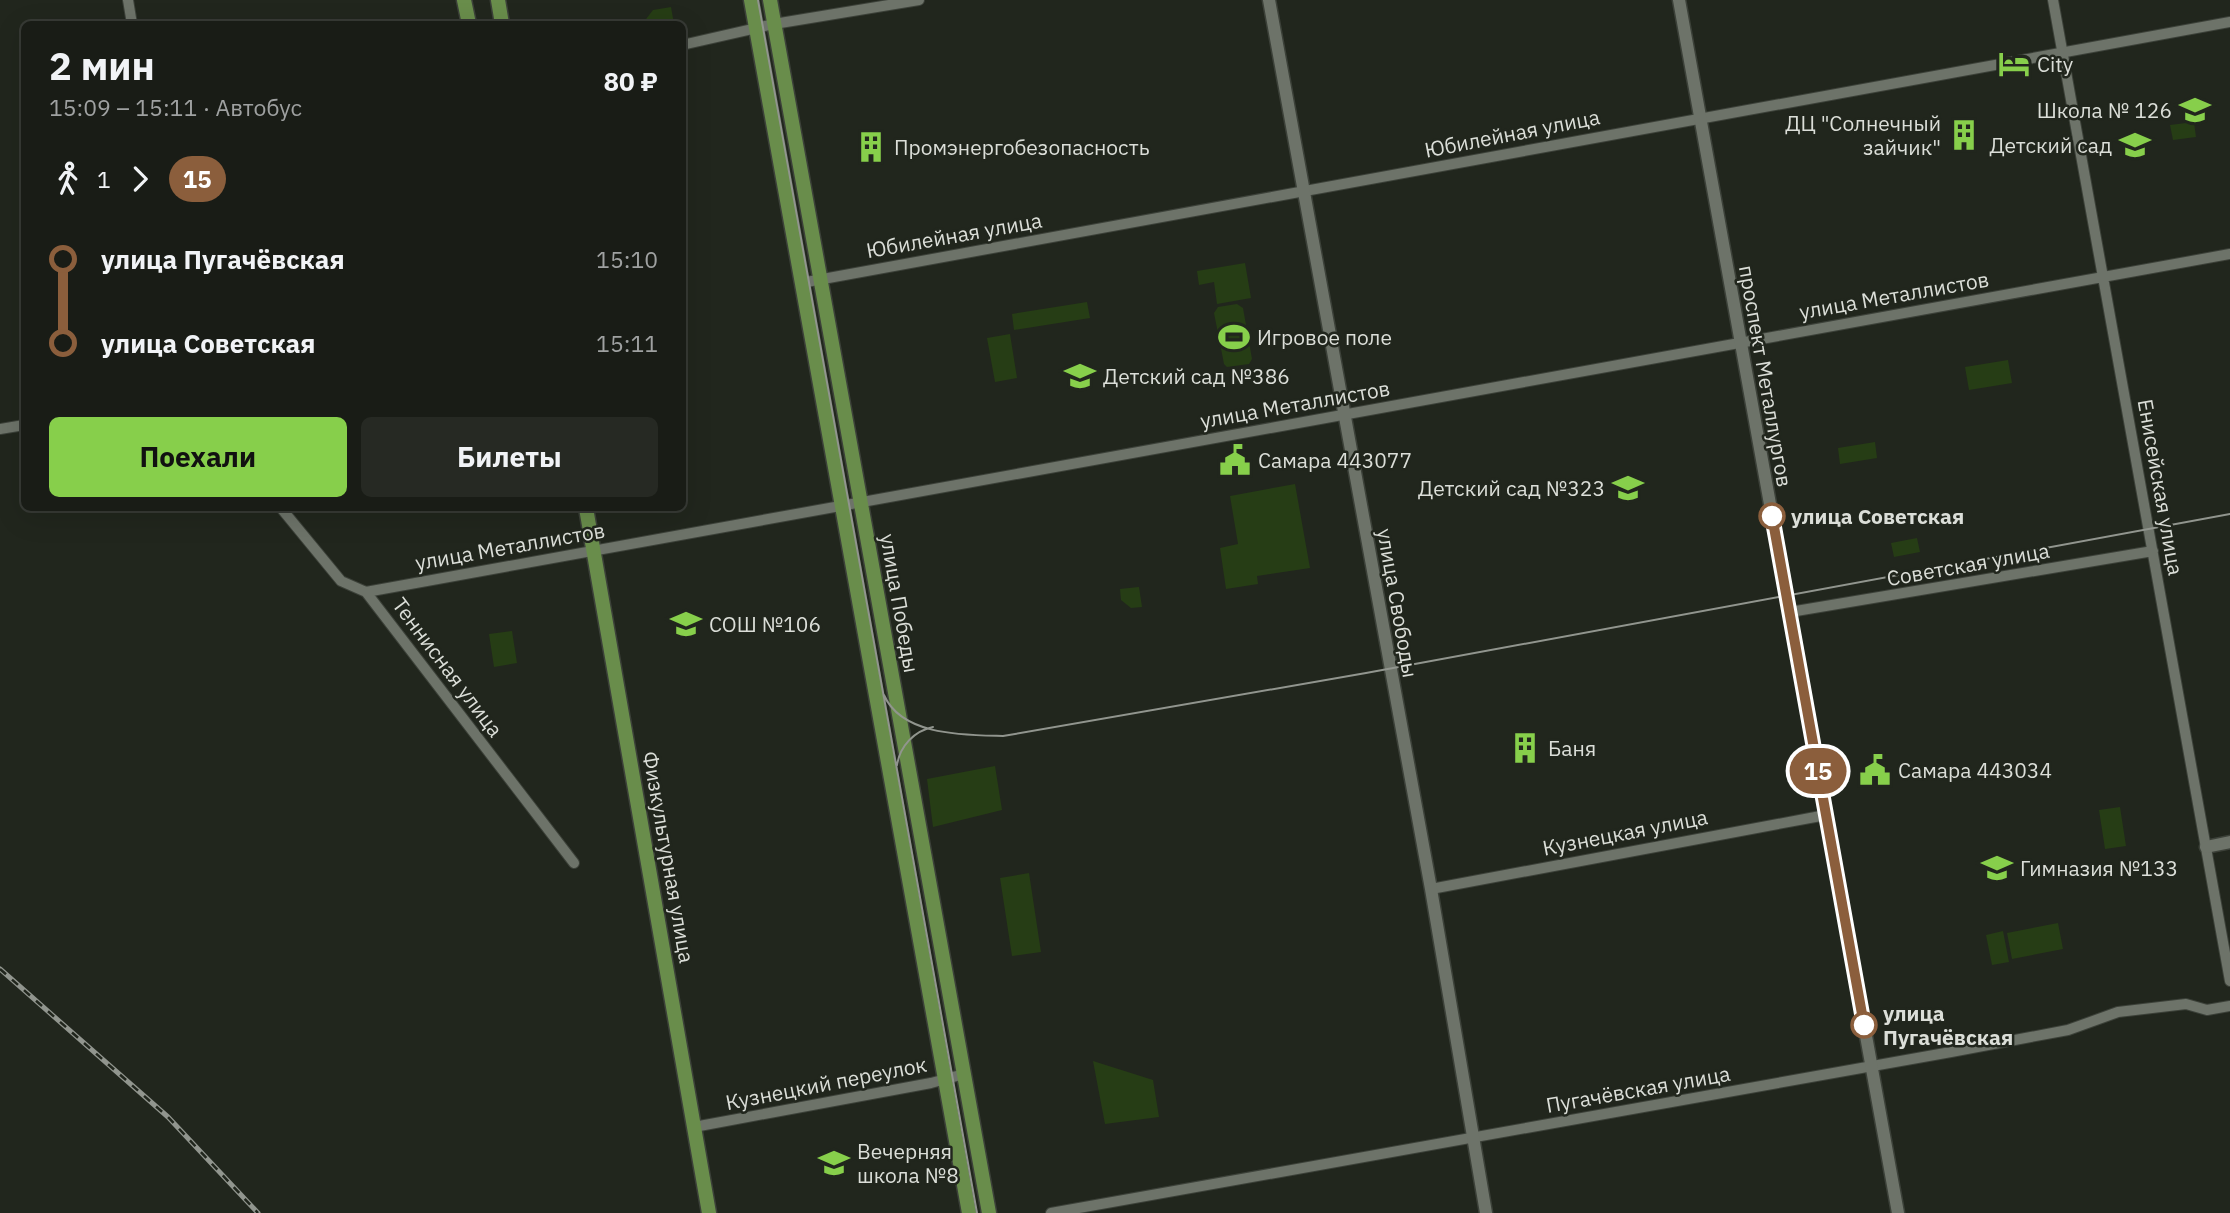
<!DOCTYPE html>
<html lang="ru">
<head>
<meta charset="utf-8">
<style>
  body { margin:0; font-family:"IBM Plex Sans",sans-serif; background:#262923; color:#f1f3f6; height:100vh; display:flex; flex-direction:column; font-size:26px; white-space:nowrap }
  * { box-sizing:border-box; margin:0 }
  p { font-size:23px; color:#9fa1a1 }
  .icon { flex:none; width:38px; height:38px; fill:none; stroke:currentColor; stroke-width:2; stroke-linecap:round; stroke-linejoin:round }
  .map { position:relative; flex:1; overflow:hidden }
  .side { position:absolute; left:21px; top:21px; width:665px; height:490px; display:flex; flex-direction:column; background:#191c16; border-radius:10px; box-shadow:0 7px 28px #0002,0 0 0 2px #373a35 }
  .side>* { flex:none }
  .badge { padding:0 14px; border-radius:23px; font-size:24px; line-height:46px }
  .map>.badge { position:absolute; translate:-50% -50%; box-shadow:0 0 0 4px #fff }
  .legs { display:flex; align-items:center; gap:10px; height:77px; padding:0 28px; font-size:23px }
  .legs p { margin-inline-start:auto }
  .summary { display:flex; align-items:center; justify-content:space-between; height:119px; padding:0 28px }
  h1 { font-size:38px; font-weight:700; line-height:52px }
  .action { display:flex; gap:14px; margin-top:auto; padding:14px 28px }
  .action a { flex:1; height:80px; border-radius:10px; background:#87cf4b; color:#111; font-size:28px; font-weight:700; line-height:80px; text-align:center }
  .action a+a { background:#262923; color:#f1f3f6 }
  ul { padding:0 28px; list-style:none }
  li { display:flex; align-items:center; gap:24px; height:84px; font-size:26px }
  li i { display:grid; place-items:center; width:10px; height:100%; margin:0 9px; background:currentColor }
  li i::after { content:''; width:18px; height:18px; margin:-9px; border:5px solid; border-radius:50%; background:#191c16 }
  li p { margin-inline-start:auto }
  li:first-child i { background:linear-gradient(#0000 50%,currentColor 0) }
  li:last-child i { background:linear-gradient(currentColor 50%,#0000 0) }
  .map>svg:first-child { display:block }
  .green { fill:#263d15 }
  .lines { fill:none; stroke-linecap:round; stroke-linejoin:round }
  .minor-casing { stroke:#3c4139; stroke-width:12 }
  .tertiary-casing { stroke:#3c4139; stroke-width:15 }
  .primary-casing { stroke:#3c4139; stroke-width:17 }
  .minor { stroke:#6d7369; stroke-width:10 }
  .tertiary { stroke:#6d7369; stroke-width:12 }
  .primary { stroke:#698d4b; stroke-width:14 }
  .tram { stroke:#91958e; stroke-width:2 }
  .rail-casing { stroke:#91958e; stroke-width:5 }
  .rail { stroke:#21261d; stroke-width:2.5; stroke-dasharray:8; stroke-linecap:butt }
  .line-1-casing { stroke:#fff; stroke-width:16 }
  .line-1 { stroke:#8b5e3c; stroke-width:10 }
  .stop-1-dot { fill:#fff; stroke:#8b5e3c; stroke-width:3.5 }
  .labels { text-anchor:middle; dominant-baseline:central; stroke-width:5; stroke-linejoin:round; paint-order:stroke }
  .poi-label { font-size:21px; fill:#dbded8; stroke:#21261d; text-anchor:start }
  .street-label { font-size:21px; fill:#dbded8; stroke:#21261d }
  .stop-label { font-size:21px; font-weight:bold; fill:#dbded8; stroke:#21261d; text-anchor:start }
</style>
</head>
<body>
<div class="map">
<svg width="2230" height="1213" viewBox="0 0 2230 1213">
  <rect width="100%" height="100%" fill="#21261d"/>
  <!-- green -->
  <path class="green" d="M671,7L674,24L643,23L653,10Z
    M2194,122L2196,137L2173,140L2170,125Z
    M1245,263L1251,298L1217,304L1214,282L1199,285L1197,271Z
    M1087,302L1090,318L1014,330L1012,314Z
    M1237,304L1243,308L1252,359L1249,364L1227,367L1224,364L1214,313L1218,307Z
    M1010,334L1017,378L995,382L987,338Z
    M2008,360L2012,383L1969,390L1965,367Z
    M1875,442L1877,458L1840,464L1838,448Z
    M1295,484L1310,568L1257,576L1258,584L1226,589L1220,548L1238,544L1230,496Z
    M1917,538L1920,552L1894,557L1891,543Z
    M1139,587L1142,607L1131,608L1121,600L1120,589Z
    M512,631L517,663L494,667L489,634Z
    M995,766L1002,810L933,827L927,779Z
    M2120,807L2126,846L2105,849L2099,810Z
    M1029,873L1041,952L1012,956L1000,878Z
    M2058,923L2063,949L2012,959L2007,933Z
    M2003,931L2009,962L1992,965L1986,935Z
    M1093,1061L1153,1080L1159,1117L1105,1124Z"/>
  <g class="lines">
    <defs>
      <path id="minor" d="M128,0L132,24
        M2053,0L2230,981
        M682,45L774,24L919,0
        M801,283L2230,22
        M0,429L24,425
        M281,508L341,581L366,592L574,863
        M366,592L2230,254
        M1790,612L2153,551
        M1431,889L1826,815
        M694,1127L931,1083L964,1074
        M1051,1213L1951,1052L2068,1030L2118,1012L2186,1004L2207,1010L2230,1006"/>
      <path id="tertiary" d="M1269,0L1431,889L1486,1213
        M1679,0L1898,1213
        M2206,847L2230,842"/>
      <path id="primary" d="M464,0L469,24
        M498,0L502,24
        M751,0L969,1213
        M770,0L989,1213
        M586,508L709,1213"/>
    </defs>
    <!-- minor casing -->
    <use href="#minor" class="minor-casing"/>
    <!-- tertiary casing -->
    <use href="#tertiary" class="tertiary-casing"/>
    <!-- primary casing -->
    <use href="#primary" class="primary-casing"/>
    <!-- minor -->
    <use href="#minor" class="minor"/>
    <!-- tertiary -->
    <use href="#tertiary" class="tertiary"/>
    <!-- primary -->
    <use href="#primary" class="primary"/>
    <!-- tram -->
    <path class="tram" d="M758,0L977,1213
      M884,695C902,736 964,735 1003,736L1366,673L2230,514
      M897,765C900,746 914,731 933,727"/>
    <defs>
      <path id="rail" d="M0,969L168,1117L258,1213"/>
    </defs>
    <!-- rail casing -->
    <use href="#rail" class="rail-casing"/>
    <!-- rail -->
    <use href="#rail" class="rail"/>
  </g>
  <g class="lines">
    <defs>
      <path id="line-1" d="M1772,516L1864,1025"/>
    </defs>
    <!-- line-1 casing -->
    <use href="#line-1" class="line-1-casing"/>
    <!-- line-1 -->
    <use href="#line-1" class="line-1"/>
  </g>
  <!-- icons -->
  <defs>
    <symbol id="hotel-bare" viewBox="-9 -9 18 18"><path d="M-6-4.5h1.5V1H6V5H4.5V3h-9V5H-6ZM-4 0a1.8 1.8 0 1 1 3.6 0ZM.5 0V-2.5h3Q6-2.5 6 0Z" fill="#87cf4b" stroke="#21261d" stroke-width="2.5" paint-order="stroke"/></symbol>
    <symbol id="school-bare" viewBox="-9 -9 18 18"><path d="M0-5L7-2L0 1L-7-2ZM-4 1L0 2.5L4 1V4Q0 6-4 4Z" fill="#87cf4b" stroke="#21261d" stroke-width="2.5" paint-order="stroke"/></symbol>
    <symbol id="building-bare" viewBox="-9 -9 18 18"><path d="M-4-6H4V6H1V3H-1V6H-4ZM-2.5-4.3h1.7v1.8h-1.7ZM.8-4.3h1.7v1.8H.8ZM-2.5-1h1.7V.8h-1.7ZM.8-1h1.7V.8H.8Z" fill="#87cf4b" stroke="#21261d" stroke-width="2.5" paint-order="stroke"/></symbol>
    <symbol id="stadium-bare" viewBox="-9 -9 18 18"><path d="M0-5a6.5 5 0 1 0 0 10a6.5 5 0 1 0 0-10ZM-3.5-1.8h7v3.6h-7Z" fill="#87cf4b" stroke="#21261d" stroke-width="2.5" paint-order="stroke"/></symbol>
    <symbol id="civic-bare" viewBox="-9 -9 18 18"><path d="M-.6-6.5H3V-4.5H.6V-3L4-1V1h2V6H-6V1h2V-1L-.6-3ZM-1.2 2.5V6h2.4V2.5Z" fill="#87cf4b" stroke="#21261d" stroke-width="2.5" paint-order="stroke"/></symbol>
  </defs>
  <g fill-rule="evenodd">
    <use href="#hotel-bare" x="1992" y="42" width="44" height="44"/>
    <use href="#school-bare" x="2173" y="88" width="44" height="44"/>
    <use href="#building-bare" x="1942" y="113" width="44" height="44"/>
    <use href="#school-bare" x="2113" y="123" width="44" height="44"/>
    <use href="#building-bare" x="849" y="125" width="44" height="44"/>
    <use href="#stadium-bare" x="1212" y="315" width="44" height="44"/>
    <use href="#school-bare" x="1058" y="354" width="44" height="44"/>
    <use href="#civic-bare" x="1213" y="438" width="44" height="44"/>
    <use href="#school-bare" x="1606" y="466" width="44" height="44"/>
    <use href="#school-bare" x="664" y="602" width="44" height="44"/>
    <use href="#building-bare" x="1503" y="726" width="44" height="44"/>
    <use href="#civic-bare" x="1853" y="748" width="44" height="44"/>
    <use href="#school-bare" x="1975" y="846" width="44" height="44"/>
    <use href="#school-bare" x="812" y="1141" width="44" height="44"/>
  </g>
  <!-- markers -->
  <g class="stop-1-dot">
    <circle cx="1772" cy="516" r="12"/>
    <circle cx="1864" cy="1025" r="12"/>
  </g>
  <g class="labels">
    <!-- poi labels -->
    <g class="poi-label">
      <text x="2037" y="64">City</text>
      <text x="2172" y="110" text-anchor="end">Школа № 126</text>
      <text x="1941" y="123" text-anchor="end">ДЦ "Солнечный<tspan x="1941" dy="24">зайчик"</tspan></text>
      <text x="2112" y="145" text-anchor="end">Детский сад</text>
      <text x="894" y="147">Промэнергобезопасность</text>
      <text x="1257" y="337">Игровое поле</text>
      <text x="1103" y="376">Детский сад №386</text>
      <text x="1258" y="460">Самара 443077</text>
      <text x="1605" y="488" text-anchor="end">Детский сад №323</text>
      <text x="709" y="624">СОШ №106</text>
      <text x="1548" y="748">Баня</text>
      <text x="1898" y="770">Самара 443034</text>
      <text x="2020" y="868">Гимназия №133</text>
      <text x="857" y="1151">Вечерняя<tspan x="857" dy="24">школа №8</tspan></text>
    </g>
    <!-- street labels -->
    <g class="street-label">
      <text transform="translate(1512 133) rotate(-11)">Юбилейная улица</text>
      <text transform="translate(954 235) rotate(-10)">Юбилейная улица</text>
      <text transform="translate(1894 295) rotate(-10)">улица Металлистов</text>
      <text transform="translate(1766 376) rotate(80)">проспект Металлургов</text>
      <text transform="translate(1295 404) rotate(-10)">улица Металлистов</text>
      <text transform="translate(2161 487) rotate(80)">Енисейская улица</text>
      <text transform="translate(510 546) rotate(-10)">улица Металлистов</text>
      <text transform="translate(1968 564) rotate(-10)">Советская улица</text>
      <text transform="translate(900 603) rotate(80)">улица Победы</text>
      <text transform="translate(1398 603) rotate(80)">улица Свободы</text>
      <text transform="translate(448 667) rotate(53)">Теннисная улица</text>
      <text transform="translate(1625 832) rotate(-11)">Кузнецкая улица</text>
      <text transform="translate(669 857) rotate(80)">Физкультурная улица</text>
      <text transform="translate(826 1083) rotate(-11)">Кузнецкий переулок</text>
      <text transform="translate(1638 1089) rotate(-10)">Пугачёвская улица</text>
    </g>
    <!-- stop labels -->
    <g class="stop-label">
      <text x="1791" y="516">улица Советская</text>
      <text x="1883" y="1013">улица<tspan x="1883" dy="24">Пугачёвская</tspan></text>
    </g>
  </g>
</svg>
<b class="badge" style="left:1818px;top:771px;background:#8b5e3c;color:#fff">15</b>
<section class="side">
<div class="summary"><div><h1>2 мин</h1><p>15:09 – 15:11 · Автобус</p></div><b>80 ₽</b></div>
<div class="legs"><svg class="icon" aria-label="walk" viewBox="0 0 24 24"><circle cx="13" cy="4" r="2"/><path d="M13 8l-2 6 4 7M11 14l-3 7M7 12l3-4h3l4 4"/></svg>1<svg class="icon" aria-label="forward" viewBox="0 0 24 24"><path d="M9 5l7 7-7 7"/></svg><b class="badge" style="background:#8b5e3c;color:#fff">15</b></div>
<ul>
<li><i style="color:#8b5e3c"></i><b>улица Пугачёвская</b><p>15:10</p></li>
<li><i style="color:#8b5e3c"></i><b>улица Советская</b><p>15:11</p></li>
</ul>
<div class="action"><a>Поехали</a><a>Билеты</a></div>
</section>
</div>
</body>
</html>
